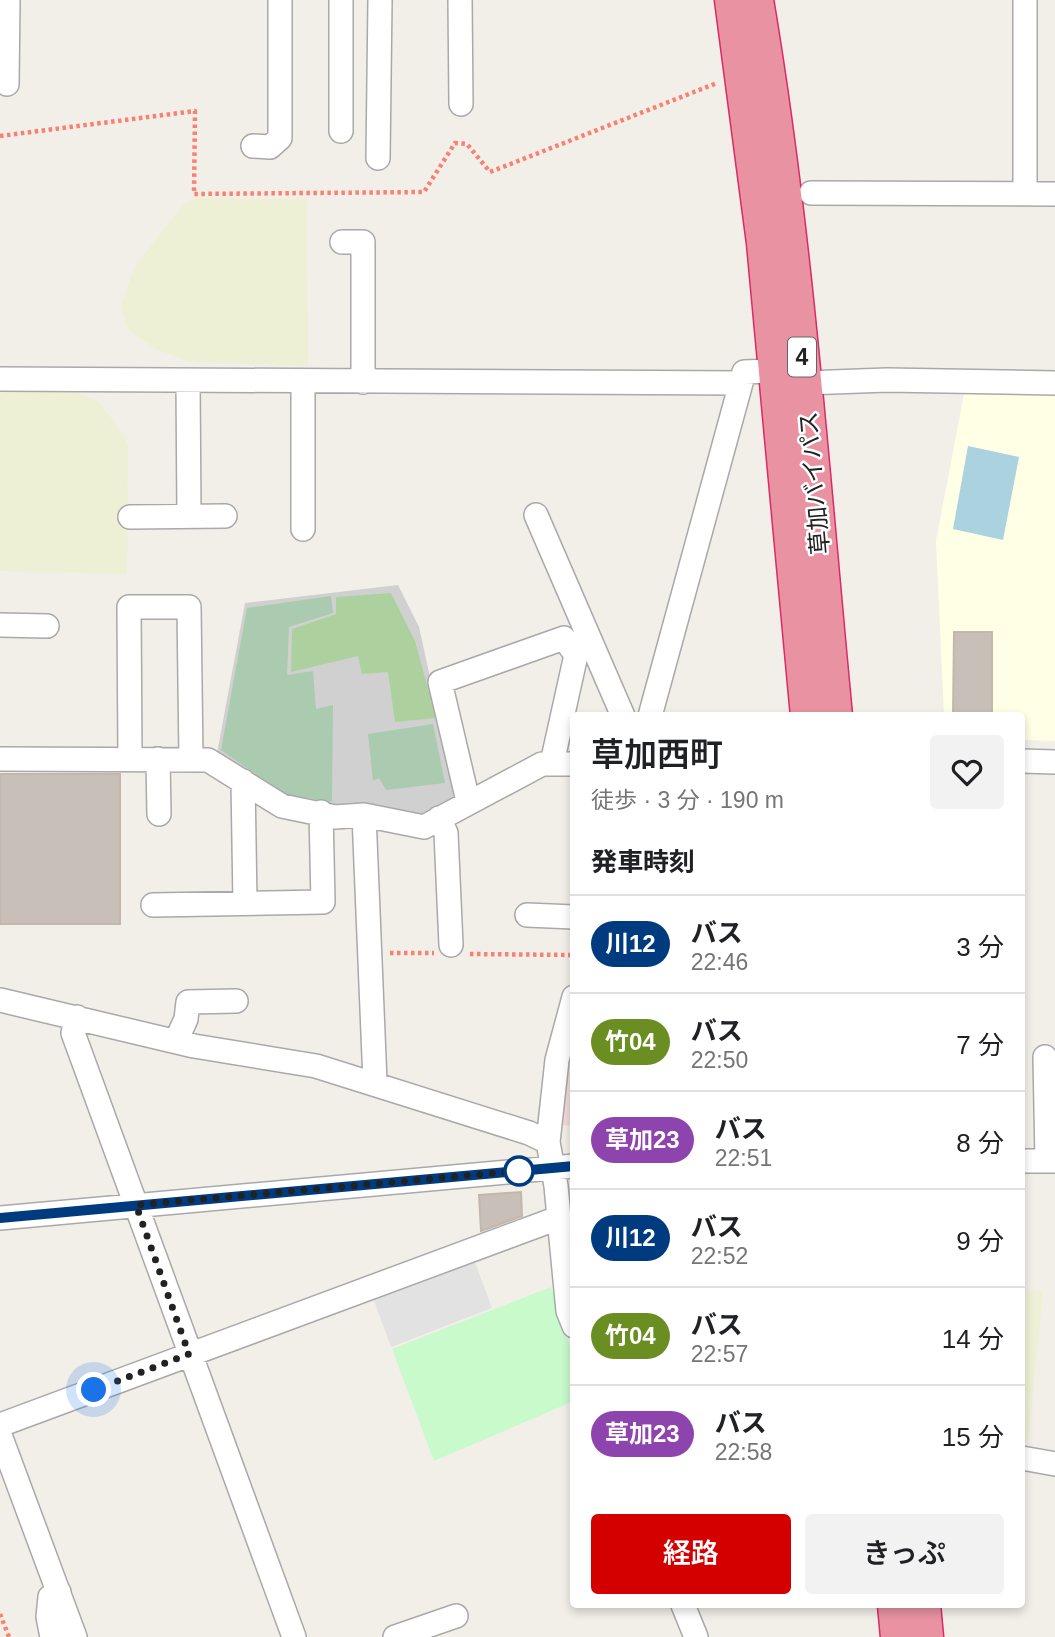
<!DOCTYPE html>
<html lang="ja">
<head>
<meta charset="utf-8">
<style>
  body { margin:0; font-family:Helvetica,"Noto Sans JP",sans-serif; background:#f2f2f2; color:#202124; height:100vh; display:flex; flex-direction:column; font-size:26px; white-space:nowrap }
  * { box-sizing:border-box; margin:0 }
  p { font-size:23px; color:#757577 }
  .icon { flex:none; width:38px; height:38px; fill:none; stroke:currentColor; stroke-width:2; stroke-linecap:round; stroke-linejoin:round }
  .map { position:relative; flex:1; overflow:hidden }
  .sheet { position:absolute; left:570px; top:712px; width:455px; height:896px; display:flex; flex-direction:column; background:#fff; border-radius:7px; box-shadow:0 4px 10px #0003 }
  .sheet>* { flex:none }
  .badge { padding:0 14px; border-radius:23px; font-size:24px; line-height:46px }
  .you { position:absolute; width:35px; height:35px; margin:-18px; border:5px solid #fff; border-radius:50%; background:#1a73e8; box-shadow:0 0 0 10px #1a73e833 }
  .map>.badge { position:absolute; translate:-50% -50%; box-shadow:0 0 0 4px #fff }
  h2 { padding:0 21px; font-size:26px; line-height:63px }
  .round { display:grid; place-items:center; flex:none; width:74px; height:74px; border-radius:7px; background:#f2f2f2 }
  .overview { display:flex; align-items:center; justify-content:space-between; height:119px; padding:0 21px }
  h1 { font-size:33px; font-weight:600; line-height:52px }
  .primary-button { display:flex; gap:14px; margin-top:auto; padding:14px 21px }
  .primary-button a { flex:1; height:80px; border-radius:7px; background:#d40000; color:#fff; font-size:28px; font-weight:600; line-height:80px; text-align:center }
  .primary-button a+a { background:#f2f2f2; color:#202124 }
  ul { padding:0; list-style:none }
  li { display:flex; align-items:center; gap:21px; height:98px; padding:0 21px; border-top:2px solid #e0e0e0 }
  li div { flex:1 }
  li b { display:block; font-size:26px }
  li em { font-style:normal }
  li .badge { min-width:77px; font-weight:700; text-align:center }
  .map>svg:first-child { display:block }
  .commercial { fill:#f2dad9 }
  .education { fill:#ffffe5 }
  .religious { fill:#d0d0d0 }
  .farmland { fill:#eef0d5 }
  .forest { fill:#add19e }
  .cemetery { fill:#aacbaf }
  .park { fill:#c8facc }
  .parking { fill:#e2e2e2 }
  .water { fill:#aad3df }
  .building { fill:#c7bfb8; stroke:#c4b6ab; stroke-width:2 }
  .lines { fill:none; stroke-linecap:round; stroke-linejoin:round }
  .minor-casing { stroke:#a9a9a9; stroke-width:26 }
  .highway-casing { stroke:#dc2a67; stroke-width:35 }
  .path { stroke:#fa8072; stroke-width:4.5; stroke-dasharray:3.5 3.5; stroke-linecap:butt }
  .minor { stroke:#fff; stroke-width:23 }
  .highway { stroke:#e892a2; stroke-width:32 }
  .line-casing { stroke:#fff; stroke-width:16 }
  .line { stroke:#003b80; stroke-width:10 }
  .walk { stroke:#222; stroke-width:7; stroke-dasharray:0 12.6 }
  .stop-dot { fill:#fff; stroke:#003b80; stroke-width:3.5 }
  .labels { text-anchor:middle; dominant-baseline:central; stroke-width:5; stroke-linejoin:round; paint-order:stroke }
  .shield { fill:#fff; stroke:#646464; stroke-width:2 }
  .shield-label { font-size:23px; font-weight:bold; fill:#222 }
  .street-label { font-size:24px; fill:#222; stroke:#fff }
</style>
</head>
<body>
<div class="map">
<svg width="1055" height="1637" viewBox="0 0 1055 1637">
  <rect width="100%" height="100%" fill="#f2efe9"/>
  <!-- commercial -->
  <path class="commercial" d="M572,1048L574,1049V1126L560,1125Z"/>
  <!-- education -->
  <path class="education" d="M964,394L1055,395V741L1022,740V716H944L936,541Z"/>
  <!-- religious -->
  <path class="religious" d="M398,585L419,627L453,782V800L419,819L282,797L217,753L245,603Z"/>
  <!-- farmland -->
  <path class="farmland" d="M196,198L307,199L308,366L190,362L155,349L127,328L121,305L134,268L184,203Z
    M0,389L68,390L97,400L120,429L128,444L127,574L0,571Z
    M1022,1289L1043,1292L1028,1441L1022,1438Z"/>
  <!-- forest -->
  <path class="forest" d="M391,593L415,641L436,718L395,722L388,672L362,674L358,656L291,672L292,629L336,614V597Z"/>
  <!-- cemetery -->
  <path class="cemetery" d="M331,596L333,613L289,627L287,675L313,671L316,709L333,705L332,802L284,794L221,750L247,608Z
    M433,724L445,783L386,790L379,778L373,781L368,734Z"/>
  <!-- park -->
  <path class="park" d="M551,1287L574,1360V1401L434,1461L392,1349Z"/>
  <!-- parking -->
  <path class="parking" d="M473,1257L492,1308L391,1347L372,1295Z"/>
  <!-- water -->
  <path class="water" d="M968,446L1019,457L1003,540L953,529Z"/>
  <!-- building -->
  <path class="building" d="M954,632H992V716H953Z
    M0,774H120V924H0Z
    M521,1192L522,1216L481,1231L479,1195Z"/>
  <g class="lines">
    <defs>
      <path id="minor" d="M341,0V131
        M460,0L461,104
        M7,84L8,0
        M253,146L270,147L280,138V0
        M378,158L380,0
        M811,193L1055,194
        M1025,194V0
        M342,242H363V382
        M0,379L741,383
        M188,381L189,516
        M805,383L887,380L1055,383
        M536,515L623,716
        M130,517L225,516
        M303,529V382
        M0,625L47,626
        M650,716L744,372L774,371
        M0,759L208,760L282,806L335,817L364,815L424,827L542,764H574
        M130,759L129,607H189L191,759
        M158,759L159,814
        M1022,761L1055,762
        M243,781L245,903
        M468,801L440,682L564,638L576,655L552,763
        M364,815L375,1082
        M439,818L446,833L451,945
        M153,905L323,902L321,812
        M527,915L574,917
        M574,997L557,1060L548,1142L556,1186L568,1311L574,1326
        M0,1000L194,1046L316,1066L529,1133L548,1142
        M77,1017L73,1033L294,1637
        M176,1041L186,1019L188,1002L236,1001
        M1045,1057L1047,1161
        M1022,1161H1055
        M0,1218L574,1166
        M0,1425L558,1218
        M0,1435L75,1637
        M1022,1458L1055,1464
        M683,1605L696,1637
        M52,1637L48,1617L50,1597L59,1592
        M395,1637L456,1616"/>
      <path id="highway" d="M731,0L763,243L807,716
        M757,0C797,237 813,477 836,716
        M894,1605L897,1637
        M924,1605L927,1637"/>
    </defs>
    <!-- minor casing -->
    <use href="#minor" class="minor-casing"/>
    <!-- highway casing -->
    <use href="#highway" class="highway-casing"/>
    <!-- path -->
    <path class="path" d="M0,136L195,111L194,194L424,192L455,143L467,144L490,172L717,83
      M390,953H434
      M470,954L574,955
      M0,1614L9,1637"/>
    <!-- minor -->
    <use href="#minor" class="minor"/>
    <!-- highway -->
    <use href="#highway" class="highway"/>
  </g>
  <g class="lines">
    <defs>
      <path id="line" d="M0,1218L574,1166"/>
    </defs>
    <!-- line casing -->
    <use href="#line" class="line-casing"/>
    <!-- line -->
    <use href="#line" class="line"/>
    <!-- walk -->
    <path class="walk" d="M94,1390L189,1354L136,1205L519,1171"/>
  </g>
  <!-- markers -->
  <circle class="stop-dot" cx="519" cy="1171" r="14"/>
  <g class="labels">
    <!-- shield labels -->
    <rect class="shield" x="788" y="337.5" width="28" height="39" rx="5"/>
    <g class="shield-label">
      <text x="802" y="357">4</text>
    </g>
    <!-- street labels -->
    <g class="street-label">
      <text transform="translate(814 483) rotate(-95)">草加バイパス</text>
    </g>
  </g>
</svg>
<div class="you" style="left:94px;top:1390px"></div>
<section class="sheet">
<div class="overview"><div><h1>草加西町</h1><p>徒歩 · 3 分 · 190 m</p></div><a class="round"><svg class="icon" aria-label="heart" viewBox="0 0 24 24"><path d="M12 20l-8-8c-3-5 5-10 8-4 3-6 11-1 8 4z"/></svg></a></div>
<h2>発車時刻</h2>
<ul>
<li><span class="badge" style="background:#003b80;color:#fff">川12</span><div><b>バス</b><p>22:46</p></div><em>3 分</em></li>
<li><span class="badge" style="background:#6b8e23;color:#fff">竹04</span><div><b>バス</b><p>22:50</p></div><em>7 分</em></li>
<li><span class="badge" style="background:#8e44ad;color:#fff">草加23</span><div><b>バス</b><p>22:51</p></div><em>8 分</em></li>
<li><span class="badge" style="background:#003b80;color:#fff">川12</span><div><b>バス</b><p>22:52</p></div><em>9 分</em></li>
<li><span class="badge" style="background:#6b8e23;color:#fff">竹04</span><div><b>バス</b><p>22:57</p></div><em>14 分</em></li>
<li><span class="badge" style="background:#8e44ad;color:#fff">草加23</span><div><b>バス</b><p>22:58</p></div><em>15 分</em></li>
</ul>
<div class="primary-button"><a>経路</a><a>きっぷ</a></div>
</section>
</div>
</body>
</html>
